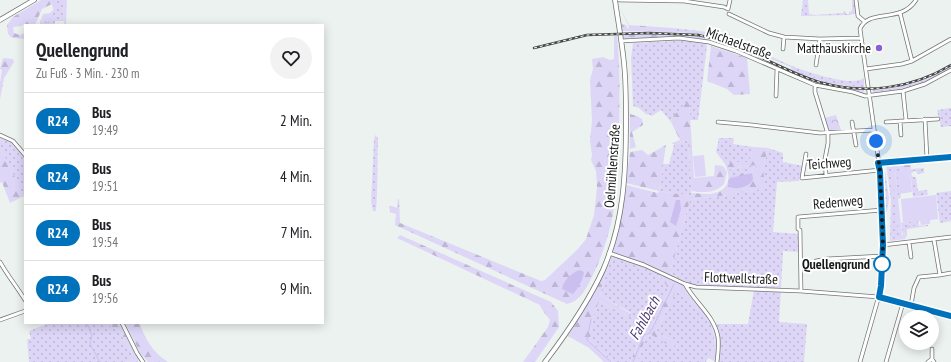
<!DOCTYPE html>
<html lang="de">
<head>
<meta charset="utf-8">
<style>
  body { margin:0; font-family:"PT Sans Narrow",sans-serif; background:#f2f2f2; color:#202124; height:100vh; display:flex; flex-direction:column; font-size:15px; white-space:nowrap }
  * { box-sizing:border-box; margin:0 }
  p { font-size:13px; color:#757577 }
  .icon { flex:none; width:22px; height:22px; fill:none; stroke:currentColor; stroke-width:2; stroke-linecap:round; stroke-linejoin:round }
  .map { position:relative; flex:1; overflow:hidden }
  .sheet { position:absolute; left:24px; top:24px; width:300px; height:300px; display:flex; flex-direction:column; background:#fff; border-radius:0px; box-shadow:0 2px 10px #0003 }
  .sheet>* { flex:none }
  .badge { padding:0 8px; border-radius:13px; font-size:14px; line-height:26px }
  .buttons { position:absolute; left:899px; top:310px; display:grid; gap:8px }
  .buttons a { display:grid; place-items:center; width:40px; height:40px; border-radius:50%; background:#fff; box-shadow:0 2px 10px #0003; font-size:20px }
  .you { position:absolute; width:20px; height:20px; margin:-10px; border:3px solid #fff; border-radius:50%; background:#1a73e8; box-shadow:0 0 0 6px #1a73e833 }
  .map>.badge { position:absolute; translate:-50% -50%; box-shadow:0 0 0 2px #fff }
  .round { display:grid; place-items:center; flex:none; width:42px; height:42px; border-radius:21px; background:#f2f2f2 }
  .head { display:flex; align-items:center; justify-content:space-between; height:68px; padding:0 12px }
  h1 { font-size:19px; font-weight:700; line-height:30px }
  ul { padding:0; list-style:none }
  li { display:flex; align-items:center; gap:12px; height:56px; padding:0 12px; border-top:1px solid #e0e0e0 }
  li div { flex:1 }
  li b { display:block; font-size:15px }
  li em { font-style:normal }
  li .badge { min-width:44px; font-weight:700; text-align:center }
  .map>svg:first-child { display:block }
  .grass { fill:url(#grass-dots) }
  .forest { fill:url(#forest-firs); fill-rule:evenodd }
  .park { fill:url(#park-crowns) }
  .pitch { fill:#ddd6f7 }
  .water { fill:#cbbff0 }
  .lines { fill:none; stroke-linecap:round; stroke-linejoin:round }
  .stream { stroke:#cbbff0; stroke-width:1 }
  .street-casing { stroke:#727674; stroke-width:4.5 }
  .secondary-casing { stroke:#727674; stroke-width:5.5 }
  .street { stroke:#fff; stroke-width:3 }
  .secondary { stroke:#fff; stroke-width:4 }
  .rail-casing { stroke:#464948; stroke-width:2.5 }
  .rail { stroke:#fff; stroke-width:1; stroke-dasharray:3; stroke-linecap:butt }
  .line-casing { stroke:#fff; stroke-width:9 }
  .line { stroke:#0072bc; stroke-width:6 }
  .walk { stroke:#161817; stroke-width:4; stroke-dasharray:0 7.2 }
  .poi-dot { fill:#8960da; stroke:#fff; stroke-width:1.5 }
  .stop-dot { fill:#fff; stroke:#0072bc; stroke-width:2 }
  .labels { text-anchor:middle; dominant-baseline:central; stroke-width:4; stroke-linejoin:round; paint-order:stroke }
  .street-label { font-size:14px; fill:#161817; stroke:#fff }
  .poi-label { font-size:14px; fill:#161817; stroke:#fff; text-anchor:end }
  .stop-label { font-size:14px; font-weight:bold; fill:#161817; stroke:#fff; text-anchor:end }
  .water-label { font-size:15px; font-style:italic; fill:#4b3974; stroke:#fff }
</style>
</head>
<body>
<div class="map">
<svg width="951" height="362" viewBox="0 0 951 362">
  <defs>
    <pattern id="grass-dots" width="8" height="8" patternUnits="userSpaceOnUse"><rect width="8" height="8" fill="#ddd6f7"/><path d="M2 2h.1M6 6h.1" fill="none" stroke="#bdb7d3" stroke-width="1.8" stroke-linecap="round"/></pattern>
    <pattern id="forest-firs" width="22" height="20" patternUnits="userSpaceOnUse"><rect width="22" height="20" fill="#ddd6f7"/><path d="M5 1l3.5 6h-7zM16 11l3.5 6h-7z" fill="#bdb7d3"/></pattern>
    <pattern id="park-crowns" width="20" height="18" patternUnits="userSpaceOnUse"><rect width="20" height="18" fill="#ddd6f7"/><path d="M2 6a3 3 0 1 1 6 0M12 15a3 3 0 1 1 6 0" fill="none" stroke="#bdb7d3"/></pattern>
  </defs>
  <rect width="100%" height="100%" fill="#ecf2ef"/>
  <!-- grass -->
  <path class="grass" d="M56,0L63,1L64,21H55V25H43L42,19L47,22L53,12Z
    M803,0H808L809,14L815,15L843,13V11L846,12V14H849V12L852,11V0H854L856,13L852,14L851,15L801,16Z
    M672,28C691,30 709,31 726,37L727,41L703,34L674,32Z
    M730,31V35C733,37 736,41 740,43C747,46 756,46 763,51C775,62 849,90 864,78V88L828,83L796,72L791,69V67L729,42Z
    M675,41H693L706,43L707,46L698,120H690L689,101L672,118L671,122L661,110L652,116L648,114L647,115L639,108L633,106L631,58L633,43Z
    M728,44C774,62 813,89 864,90L865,94L829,87L812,82L739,51Z
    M951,66V70L928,81L906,89L873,93V90C901,89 927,81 951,66Z
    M951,108V126L941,127L937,110Z
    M375,135L378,138V141C377,164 378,188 376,211H373L371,202L374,140Z
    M0,138L11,142L25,158V199L0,147Z
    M719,138H734L733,144L753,147L750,162H729L725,164L716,152Z
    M688,140L692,189L691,196L659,191L663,164H669L674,145Z
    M768,148L783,153V162L803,166L799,181L777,182L773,232L799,234L800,252L783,251L781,288L700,286C689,284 678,280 670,272L690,200L728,195L764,188L763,168Z
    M756,165L752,172L731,177L730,169Z
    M898,166L900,168H910L911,170L924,168V173L918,174L917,172L914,171L911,174L913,177H916L918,191L927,190L928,195L913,197L910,169L898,171L901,198L898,199L895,171L892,172L899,235H903L901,223L918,221L919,226L905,228C906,239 901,238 892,239L890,237L891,201L887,167Z
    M883,171L885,172L889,198L887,212L884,211Z
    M951,191V221L940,223L936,193Z
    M612,255L643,266L659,273L669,290L649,332L643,333L630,362H614L590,340L593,318L599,301L629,317L631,313L600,295Z
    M754,290L781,291L779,322L807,324L804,362H718L719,337L715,324H748Z
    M676,291C693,303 718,321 714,345C713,351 709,357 706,362H637L646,336L652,335L673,347L676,342L656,332Z
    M49,323H105L119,331L134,357L132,361L124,362H29L27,339H31L29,331Z"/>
  <!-- forest -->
  <path class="forest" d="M41,0H67L66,25H64L63,2L57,0L49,23L42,19L43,25H40V22L43,14L50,13L53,10L52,4L42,9L35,25L24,24L22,26L13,27L14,33L20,35L25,33V39L12,38L8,34L7,25L13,17Z
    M620,8L629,25L672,28L674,32L622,31V24L626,25L628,29L629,27Z
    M657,34C675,35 702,32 717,44L692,38L631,39L630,37L628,39H625L622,35Z
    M614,36H617C621,74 619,109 619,147L620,152C617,198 613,233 593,275C587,287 581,301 567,304L395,225L396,214L390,212L389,206H392L397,208L398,199H399L400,223L541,281L545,280L578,249L586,239L594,215L597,188L596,171L591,160L592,155L590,141L592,120L590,80L593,69L592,59L603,57L610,60L614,59Z
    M711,46L747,58L750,94L734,95L727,89L707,81Z
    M3,58L13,59L14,62L4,78L0,99V83L2,70L0,69Z
    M687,101H689L694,178L714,176L715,165L723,166L727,172L724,184C716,193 703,193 692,191L688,140L674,145L672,143L680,140L671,122L672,118Z
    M630,114L637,116L642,119L643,125L632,132L636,147L630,149Z
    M666,145L659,191L691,196L692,193C699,193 708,195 715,193C730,189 731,176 725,164L729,162H749L753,147L768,148L763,168L765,188L728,195L690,200L670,272L676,278L613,253L626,185L658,193L659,191L626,183L630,152L642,150L648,155ZM756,165L752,172L731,176L730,169Z
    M0,147L24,196L10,203L2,182L0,183Z
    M923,162V164L911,165V169L924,168L911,170L910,168H900L898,166L887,167L891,201L890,237L892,239L902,238L905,234V227L928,225V226L907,229V235L905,239L890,241L891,199L886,165L899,164L900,165Z
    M400,235L551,302L558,311L559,327L535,362H523L548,327L550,320C547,315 542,311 540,305L397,238Z
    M612,255L600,295L631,314L629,317L599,301L593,318L590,340L614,362H604L589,348L568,336C585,310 600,284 612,255Z
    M659,273L684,285L690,295L704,311L713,323L717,337L716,362L708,358C710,354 713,350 714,346C720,322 692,303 676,291L656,332L676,342L673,348L652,335L646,336L637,362H630L643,333L649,332L669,290Z
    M105,323H119L139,360L138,362H124L132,361L134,357L119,331Z
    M125,323H139C146,339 152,352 168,362H148L140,353Z"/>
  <!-- park -->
  <path class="park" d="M836,115L841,130L830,131L824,118Z"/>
  <!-- pitch -->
  <path class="pitch" d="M704,155L706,176L695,177L693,156Z
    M910,169L912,192L900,194L897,171Z
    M891,171H895L902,235H899Z
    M936,195L938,219L930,220V224L921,225L920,221L903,223L901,199Z"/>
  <!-- water -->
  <path class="water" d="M752,173L753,179C750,187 737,190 729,187L728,181L730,178Z
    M676,200H680L681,209L676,226L670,222Z
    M580,270L584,272C583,280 578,288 573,294L562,289C563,281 572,272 580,270Z"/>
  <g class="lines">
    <!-- stream -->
    <path class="stream" d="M591,319L587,340L611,362
      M87,323L92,336L90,344L100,362
      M633,362L644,335L650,333L674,284"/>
    <defs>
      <path id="street" d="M619,0L684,1L724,7L728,9L730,0
        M856,0L858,16L864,21
        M900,13L912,61
        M729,14L769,33L784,37L820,39L861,38
        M621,41L679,38L709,42L736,51L815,85L853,92L865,96L903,91L925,84L951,70
        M783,49L784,37
        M816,65L820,39
        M866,69L902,64L912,61L951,39
        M815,85V92L828,134V143L825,159L826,175
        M903,91L906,120
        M776,96L777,69
        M925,119L927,159
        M900,121L901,135
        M718,122L752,125L820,133L874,130
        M852,122L856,145
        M886,122L938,119
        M0,135L13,141L25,155
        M806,154L802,178L880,170
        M879,163L951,157
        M934,240L940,275L951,273
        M909,242L911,257
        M883,245L951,237
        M609,253L644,265L685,284L696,287L801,291L879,297L951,316
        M816,261L827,259L882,256
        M0,262C8,276 17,287 25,300
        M685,284C695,303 714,315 718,337C719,345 718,354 717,362
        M801,291L800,230L798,229V217L882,210
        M911,305L914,288L919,277L940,275
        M0,320L25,311
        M122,323L137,353L143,362
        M932,359V349
        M860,362L880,292L883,245L880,171L860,29C868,8 901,24 916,0
        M886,362L903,303
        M928,362L932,359L934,362"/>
      <path id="secondary" d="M0,20L34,0
        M545,362C567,333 588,303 603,270C624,222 626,172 626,121C626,102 626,82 624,63C622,42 618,21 615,0"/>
    </defs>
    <!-- street casing -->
    <use href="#street" class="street-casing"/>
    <!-- secondary casing -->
    <use href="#secondary" class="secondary-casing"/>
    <!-- street -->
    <use href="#street" class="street"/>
    <!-- secondary -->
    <use href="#secondary" class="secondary"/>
    <defs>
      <path id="rail" d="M534,48L587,35L649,33L698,35L721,40L735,45C762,57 790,73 819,82C864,95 911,89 951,65"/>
    </defs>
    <!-- rail casing -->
    <use href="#rail" class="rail-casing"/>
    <!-- rail -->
    <use href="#rail" class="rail"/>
  </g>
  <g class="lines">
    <defs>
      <path id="line" d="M951,157L878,163L880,171L883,245L881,286L879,297L951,316"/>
    </defs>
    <!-- line casing -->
    <use href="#line" class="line-casing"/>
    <!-- line -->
    <use href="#line" class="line"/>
    <!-- walk -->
    <path class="walk" d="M876,141L880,171L883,245L882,264"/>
  </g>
  <!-- markers -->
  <circle class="poi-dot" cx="879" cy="48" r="4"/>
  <circle class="stop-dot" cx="882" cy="264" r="8"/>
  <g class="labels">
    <!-- street labels -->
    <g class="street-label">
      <text transform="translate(739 43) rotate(20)">Michaelstraße</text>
      <text transform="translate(829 163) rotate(-4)">Teichweg</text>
      <text transform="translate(612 166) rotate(-86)">Oelmühlenstraße</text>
      <text transform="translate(838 202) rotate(-5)">Redenweg</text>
      <text transform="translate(741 278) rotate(2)">Flottwellstraße</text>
    </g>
    <!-- poi labels -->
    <g class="poi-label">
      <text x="871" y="48">Matthäuskirche</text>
    </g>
    <!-- stop labels -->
    <g class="stop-label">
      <text x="870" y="264">Quellengrund</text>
    </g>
    <!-- water labels -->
    <g class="water-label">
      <text transform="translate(644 318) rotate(-61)">Fahlbach</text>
    </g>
  </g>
</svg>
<div class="buttons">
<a><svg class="icon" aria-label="layers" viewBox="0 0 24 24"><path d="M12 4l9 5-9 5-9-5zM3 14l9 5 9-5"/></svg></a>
</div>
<div class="you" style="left:876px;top:141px"></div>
<section class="sheet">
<div class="head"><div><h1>Quellengrund</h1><p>Zu Fuß · 3 Min. · 230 m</p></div><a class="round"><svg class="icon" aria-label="heart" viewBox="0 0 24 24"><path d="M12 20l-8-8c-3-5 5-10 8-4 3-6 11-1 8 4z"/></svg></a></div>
<ul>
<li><span class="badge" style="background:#0072bc;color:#fff">R24</span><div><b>Bus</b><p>19:49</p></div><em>2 Min.</em></li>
<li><span class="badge" style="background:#0072bc;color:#fff">R24</span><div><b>Bus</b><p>19:51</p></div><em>4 Min.</em></li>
<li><span class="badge" style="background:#0072bc;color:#fff">R24</span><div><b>Bus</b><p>19:54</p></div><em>7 Min.</em></li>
<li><span class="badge" style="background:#0072bc;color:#fff">R24</span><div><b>Bus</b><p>19:56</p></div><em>9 Min.</em></li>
</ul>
</section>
</div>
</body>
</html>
